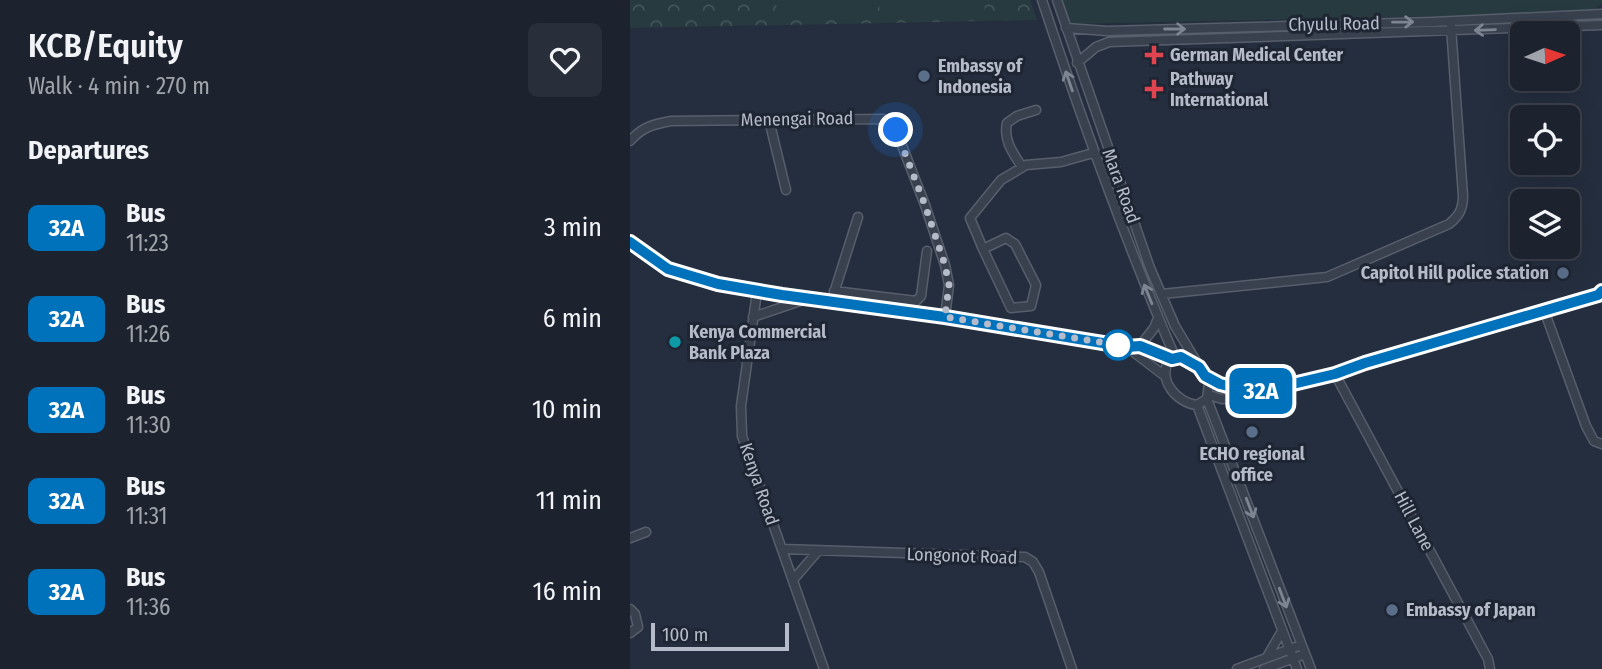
<!DOCTYPE html>
<html lang="en">
<head>
<meta charset="utf-8">
<style>
  body { margin:0; font-family:"Fira Sans Condensed",sans-serif; background:#292f3a; color:#f1f3f6; height:100vh; display:flex; flex-direction:column; font-size:26px; white-space:nowrap }
  * { box-sizing:border-box; margin:0 }
  p { font-size:23px; color:#a0a4aa }
  .icon { flex:none; width:38px; height:38px; fill:none; stroke:currentColor; stroke-width:2; stroke-linecap:round; stroke-linejoin:round }
  .map { position:relative; flex:1; overflow:hidden }
  .details { display:flex; flex-direction:column; background:#1c222e; width:630px }
  .details>* { flex:none }
  .badge { padding:0 14px; border-radius:10px; font-size:24px; line-height:46px }
  .needle { width:46px; rotate:87deg }
  .tools { position:absolute; left:880px; top:21px; display:grid; gap:14px }
  .tools a { display:grid; place-items:center; width:70px; height:70px; border-radius:10px; background:#1c222e; box-shadow:0 7px 28px #0002,0 0 0 2px #3a3f4a; font-size:35px }
  .scale { position:absolute; left:21px; bottom:18px; width:138px; box-sizing:border-box; padding-left:7px; border:4px solid #b5bbc9; border-top:0; font-size:19px; line-height:24px; white-space:nowrap; color:#b5bbc9; -webkit-text-stroke:5px #1e2533; paint-order:stroke }
  .you { position:absolute; width:35px; height:35px; margin:-18px; border:5px solid #fff; border-radius:50%; background:#1a73e8; box-shadow:0 0 0 10px #1a73e833 }
  .map>.badge { position:absolute; translate:-50% -50%; box-shadow:0 0 0 4px #fff }
  h2 { padding:0 28px; font-size:26px; line-height:63px }
  .round { display:grid; place-items:center; flex:none; width:74px; height:74px; border-radius:10px; background:#292f3a }
  .summary { display:flex; align-items:center; justify-content:space-between; height:119px; padding:0 28px }
  h1 { font-size:33px; font-weight:600; line-height:52px }
  ul { padding:0; list-style:none }
  li { display:flex; align-items:center; gap:21px; height:91px; padding:0 28px }
  li div { flex:1 }
  li b { display:block; font-size:26px }
  li em { font-style:normal }
  li .badge { min-width:77px; font-weight:700; text-align:center }
  main { display:flex; flex:1; min-height:0 }
  .map>svg:first-child { display:block }
  .park { fill:url(#park-crowns) }
  .garden { fill:#273a3f }
  .lines { fill:none; stroke-linecap:round; stroke-linejoin:round }
  .street-casing { stroke:#575e6c; stroke-width:11 }
  .street { stroke:#39404e; stroke-width:8 }
  .oneway { stroke:#7d8492 }
  .line-casing { stroke:#fff; stroke-width:16 }
  .line { stroke:#0072bc; stroke-width:10 }
  .walk { stroke:#b5bbc9; stroke-width:7; stroke-dasharray:0 12.6 }
  .health-dot { fill:#e0444e; stroke:#1e2533; stroke-width:2.5 }
  .service-dot { fill:#5c6f8a; stroke:#1e2533; stroke-width:2.5 }
  .culture-dot { fill:#0f9aa8; stroke:#1e2533; stroke-width:2.5 }
  .stop-dot { fill:#fff; stroke:#0072bc; stroke-width:3.5 }
  .labels { text-anchor:middle; dominant-baseline:central; stroke-width:6; stroke-linejoin:round; paint-order:stroke }
  .street-label { font-size:18px; fill:#b5bbc9; stroke:#1e2533 }
  .poi-label { font-size:18px; font-weight:bold; fill:#b5bbc9; stroke:#1e2533; text-anchor:start }
</style>
</head>
<body>
<main>
<section class="details">
<div class="summary"><div><h1>KCB/Equity</h1><p>Walk · 4 min · 270 m</p></div><a class="round"><svg class="icon" aria-label="heart" viewBox="0 0 24 24"><path d="M12 20l-8-8c-3-5 5-10 8-4 3-6 11-1 8 4z"/></svg></a></div>
<h2>Departures</h2>
<ul>
<li><span class="badge" style="background:#0072bc;color:#fff">32A</span><div><b>Bus</b><p>11:23</p></div><em>3 min</em></li>
<li><span class="badge" style="background:#0072bc;color:#fff">32A</span><div><b>Bus</b><p>11:26</p></div><em>6 min</em></li>
<li><span class="badge" style="background:#0072bc;color:#fff">32A</span><div><b>Bus</b><p>11:30</p></div><em>10 min</em></li>
<li><span class="badge" style="background:#0072bc;color:#fff">32A</span><div><b>Bus</b><p>11:31</p></div><em>11 min</em></li>
<li><span class="badge" style="background:#0072bc;color:#fff">32A</span><div><b>Bus</b><p>11:36</p></div><em>16 min</em></li>
</ul>
</section>
<div class="map">
<svg width="972" height="669" viewBox="0 0 972 669">
  <defs>
    <pattern id="park-crowns" width="20" height="18" patternUnits="userSpaceOnUse" patternTransform="scale(1.75)"><rect width="20" height="18" fill="#273a3f"/><path d="M2 6a3 3 0 1 1 6 0M12 15a3 3 0 1 1 6 0" fill="none" stroke="#445559"/></pattern>
  </defs>
  <rect width="100%" height="100%" fill="#252e3e"/>
  <!-- park -->
  <path class="park" d="M0,0H400L407,20L0,28Z"/>
  <!-- garden -->
  <path class="garden" d="M146,0H242L243,19L147,20Z
    M249,0H354L355,14L250,17Z
    M432,0H972V3L961,13L440,24Z"/>
  <g class="lines">
    <defs>
      <path id="street" d="M412,0C452,121 495,240 545,357
        M427,0L520,268L545,326L575,376L579,383L577,399L567,405C547,403 527,380 539,360L551,357L569,367
        M436,28L477,31L802,22L972,14
        M447,63L466,47L479,42L972,25
        M139,120L156,190
        M0,141C12,127 24,124 41,121L253,119L266,130L295,205L315,265L319,285L315,317
        M392,167C383,153 373,140 377,123L387,116L406,110
        M0,242L38,269L88,284L176,299L315,317L497,347L510,346L542,359
        M353,249L381,308L401,306L406,285L385,244L376,238L353,249L340,218L371,180L396,165L431,162L463,153
        M204,291L286,301L291,296L297,251
        M127,292L111,406L112,436L194,669
        M532,294L697,277L819,224C829,216 833,209 833,196L821,27
        M203,296L228,217
        M914,310L956,426L964,441L972,444
        M123,317L173,300
        M510,346L524,328L528,318
        M497,347L536,377
        M705,374L858,659L860,669
        M576,376L590,384L622,392
        M579,395L592,399L609,398L705,374L735,363L972,295
        M577,399L681,669
        M567,405L667,669
        M0,538L16,532
        M152,549L395,557L403,562L409,572L442,669
        M163,580L188,551
        M0,609L5,614L8,627L0,633
        M637,657L652,631
        M607,669L671,645
        M634,669L675,654"/>
    </defs>
    <!-- street casing -->
    <use href="#street" class="street-casing"/>
    <!-- street -->
    <use href="#street" class="street"/>
  </g>
  <!-- one-way arrows -->
  <defs><path id="oneway-shaft" d="M-6 0H5M1.5-3L5.5 0L1.5 3" fill="none" stroke-width="1.6" stroke-linecap="round" stroke-linejoin="round" transform="scale(1.75)"/></defs>
  <g class="oneway">
    <use href="#oneway-shaft" transform="translate(773 22) rotate(-1)"/>
    <use href="#oneway-shaft" transform="translate(545 29)"/>
    <use href="#oneway-shaft" transform="translate(855 30) rotate(178)"/>
    <use href="#oneway-shaft" transform="translate(439 81) rotate(-109)"/>
    <use href="#oneway-shaft" transform="translate(518 294) rotate(-112)"/>
    <use href="#oneway-shaft" transform="translate(620 508) rotate(69)"/>
    <use href="#oneway-shaft" transform="translate(653 598) rotate(69)"/>
  </g>
  <g class="lines">
    <defs>
      <path id="line" d="M0,242L38,269L88,284L152,295L315,317L497,347L510,346L542,359L551,357L569,367L575,376L590,384L625,393L705,374L735,363L968,295L972,291"/>
    </defs>
    <!-- line casing -->
    <use href="#line" class="line-casing"/>
    <!-- line -->
    <use href="#line" class="line"/>
    <!-- walk -->
    <path class="walk" d="M266,130L295,205L315,265L319,285L315,317L488,345"/>
  </g>
  <!-- markers -->
  <g class="health-dot">
    <path d="M520.5 44.5h7v7h7v7h-7v7h-7v-7h-7v-7h7z"/>
    <path d="M520.5 78.5h7v7h7v7h-7v7h-7v-7h-7v-7h7z"/>
  </g>
  <g class="service-dot">
    <circle cx="294" cy="76" r="7"/>
    <circle cx="933" cy="273" r="7"/>
    <circle cx="622" cy="432" r="7"/>
    <circle cx="762" cy="610" r="7"/>
  </g>
  <circle class="culture-dot" cx="45" cy="342" r="7"/>
  <circle class="stop-dot" cx="488" cy="345" r="14"/>
  <g class="labels">
    <!-- street labels -->
    <g class="street-label">
      <text transform="translate(704 24) rotate(-1)">Chyulu Road</text>
      <text transform="translate(167 119) rotate(-1)">Menengai Road</text>
      <text transform="translate(491 186) rotate(70)">Mara Road</text>
      <text transform="translate(129 484) rotate(71)">Kenya Road</text>
      <text transform="translate(784 521) rotate(62)">Hill Lane</text>
      <text transform="translate(332 556) rotate(2)">Longonot Road</text>
    </g>
    <!-- poi labels -->
    <g class="poi-label">
      <text x="540" y="55">German Medical Center</text>
      <text x="308" y="66">Embassy of<tspan x="308" dy="21">Indonesia</tspan></text>
      <text x="540" y="79">Pathway<tspan x="540" dy="21">International</tspan></text>
      <text x="919" y="273" text-anchor="end">Capitol Hill police station</text>
      <text x="59" y="332">Kenya Commercial<tspan x="59" dy="21">Bank Plaza</tspan></text>
      <text x="622" y="454" text-anchor="middle">ECHO regional<tspan x="622" dy="21">office</tspan></text>
      <text x="776" y="610">Embassy of Japan</text>
    </g>
  </g>
</svg>
<div class="tools">
<a><svg class="needle" viewBox="-14 -14 28 28"><path d="M0-13l5 13h-10z" fill="#e53935"/><path d="M0 13l5-13h-10z" fill="#a0a4aa"/></svg></a>
<a><svg class="icon" aria-label="locate" viewBox="0 0 24 24"><circle cx="12" cy="12" r="6"/><path d="M12 2v4M12 18v4M2 12h4M18 12h4"/></svg></a>
<a><svg class="icon" aria-label="layers" viewBox="0 0 24 24"><path d="M12 4l9 5-9 5-9-5zM3 14l9 5 9-5"/></svg></a>
</div>
<div class="scale">100 m</div>
<div class="you" style="left:266px;top:130px"></div>
<b class="badge" style="left:631px;top:391px;background:#0072bc;color:#fff">32A</b>
</div>
</main>
</body>
</html>
